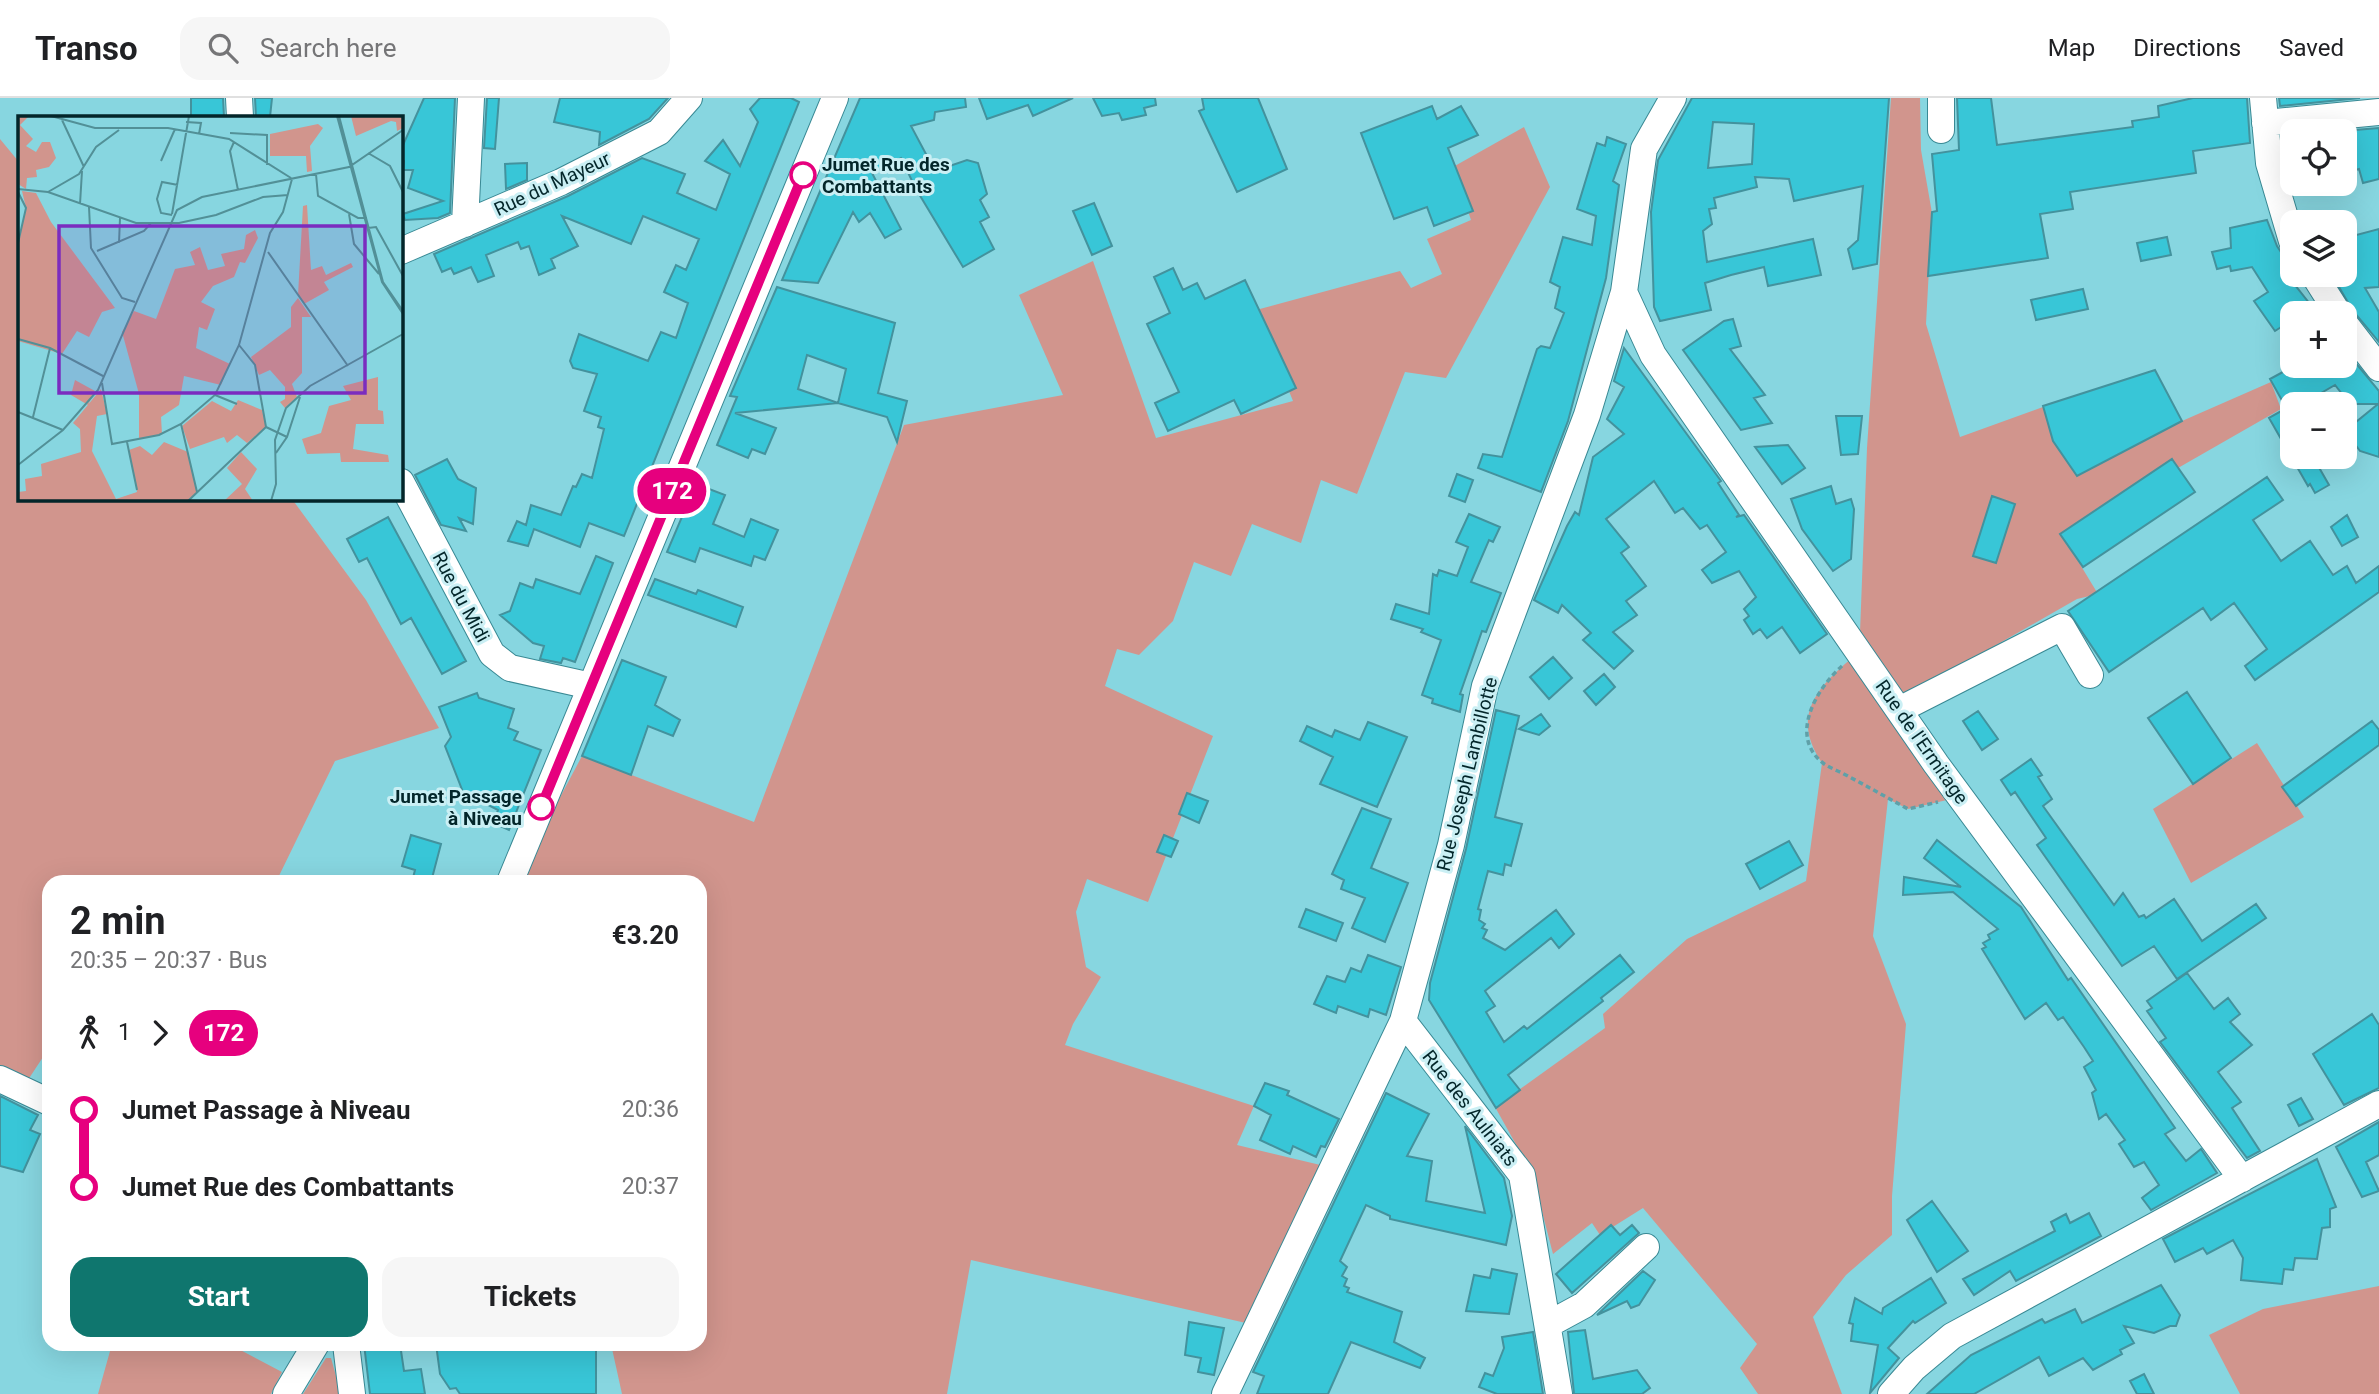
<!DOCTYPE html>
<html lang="en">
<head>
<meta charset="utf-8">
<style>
  body { margin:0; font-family:Roboto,sans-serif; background:#f6f6f6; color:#202124; height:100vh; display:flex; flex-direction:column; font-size:26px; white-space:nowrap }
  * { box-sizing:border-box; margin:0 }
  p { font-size:23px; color:#757577 }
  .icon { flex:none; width:38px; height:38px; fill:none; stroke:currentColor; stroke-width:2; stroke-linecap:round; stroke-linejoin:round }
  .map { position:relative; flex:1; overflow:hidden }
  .details { position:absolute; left:42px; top:777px; width:665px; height:476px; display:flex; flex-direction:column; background:#fff; border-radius:21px; box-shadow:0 7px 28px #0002 }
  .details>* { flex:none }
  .badge { padding:0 14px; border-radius:23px; font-size:24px; line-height:46px }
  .fabs { position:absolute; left:2280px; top:21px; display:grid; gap:14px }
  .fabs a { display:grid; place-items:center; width:77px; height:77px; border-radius:14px; background:#fff; box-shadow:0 7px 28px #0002; font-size:35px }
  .map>.badge { position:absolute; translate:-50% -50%; box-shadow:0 0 0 4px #fff }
  .legs { display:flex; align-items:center; gap:10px; height:77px; padding:0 28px; font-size:23px }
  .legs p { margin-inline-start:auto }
  .summary { display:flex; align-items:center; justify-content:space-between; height:119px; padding:0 28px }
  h1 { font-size:38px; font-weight:700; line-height:52px }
  .cta { display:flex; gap:14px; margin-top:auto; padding:14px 28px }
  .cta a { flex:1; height:80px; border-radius:21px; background:#0f766e; color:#fff; font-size:28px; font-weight:700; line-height:80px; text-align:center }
  .cta a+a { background:#f6f6f6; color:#202124 }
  ul { padding:0 28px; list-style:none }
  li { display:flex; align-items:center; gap:24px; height:77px; font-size:26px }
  li i { display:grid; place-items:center; width:10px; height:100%; margin:0 9px; background:currentColor }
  li i::after { content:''; width:18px; height:18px; margin:-9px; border:5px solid; border-radius:50%; background:#fff }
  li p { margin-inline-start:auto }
  li:first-child i { background:linear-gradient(#0000 50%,currentColor 0) }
  li:last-child i { background:linear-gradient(currentColor 50%,#0000 0) }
  header { display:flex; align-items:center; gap:42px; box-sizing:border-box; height:98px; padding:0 35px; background:#fff; border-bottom:2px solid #e0e0e0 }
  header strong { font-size:33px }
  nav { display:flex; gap:38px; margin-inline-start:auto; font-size:24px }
  .search { width:490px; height:63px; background:#f6f6f6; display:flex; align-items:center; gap:18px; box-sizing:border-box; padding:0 24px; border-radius:21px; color:#757577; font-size:26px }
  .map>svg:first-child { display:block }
  .green { fill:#d1958d }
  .building { fill:#38c6d7; stroke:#43929d; stroke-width:2; fill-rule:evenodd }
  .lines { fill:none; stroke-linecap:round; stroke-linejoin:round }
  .minor-casing { stroke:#398994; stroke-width:28 }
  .path { stroke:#5fa0a8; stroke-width:3.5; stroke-dasharray:5 3.5; stroke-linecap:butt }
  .minor { stroke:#fff; stroke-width:26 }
  .line-1-casing { stroke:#fff; stroke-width:16 }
  .line-1 { stroke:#e6007e; stroke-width:10 }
  .stop-1-dot { fill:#fff; stroke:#e6007e; stroke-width:3.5 }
  .labels { text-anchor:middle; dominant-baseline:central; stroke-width:6; stroke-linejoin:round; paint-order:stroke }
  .stop-label { font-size:19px; font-weight:bold; fill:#03262a; stroke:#caeff4; text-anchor:start }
  .street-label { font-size:19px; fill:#03262a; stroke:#caeff4 }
  .inset-road { fill:none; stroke:#529097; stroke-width:2 }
  .view { fill:#7b2cbf; fill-opacity:0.15; stroke:#7b2cbf; stroke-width:3.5 }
  .inset-edge { fill:none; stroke:#03262a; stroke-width:3.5 }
</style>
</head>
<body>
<header>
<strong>Transo</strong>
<div class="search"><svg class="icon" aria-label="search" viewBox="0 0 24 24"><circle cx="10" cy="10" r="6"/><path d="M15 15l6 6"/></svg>Search here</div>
<nav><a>Map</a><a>Directions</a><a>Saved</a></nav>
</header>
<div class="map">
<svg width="2379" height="1296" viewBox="0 0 2379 1296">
  <rect width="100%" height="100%" fill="#87d6e0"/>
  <!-- green -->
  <path class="green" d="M1891,0H1920L1921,52L1932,115L1926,226L1960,339L2043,309L2053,343L2077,378L2182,323L2271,284L2281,311L2178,370L2172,361L2061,435L2098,496L2077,501L1905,599L1860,535L1867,350Z
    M1524,29L1550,89L1446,280L1405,274L1357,396L1321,382L1301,445L1252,426L1231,478L1194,464L1173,523L1139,557L1117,551L1105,588L1213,638L1148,804L1087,781L1076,814L1086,869L1101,879L1073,926L1065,947L1254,1008L1237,1047L1333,1070L1259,1228L971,1162L947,1296H622L611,1246H700V784H515L582,658L754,724L904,327L1063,297L1019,197L1093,163L1156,340L1293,303L1256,212L1400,173L1411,190L1442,176L1427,141L1471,122L1453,69Z
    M0,41L19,64V401H292L366,502L439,630L335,663L276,784H49V950L22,991L0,984Z
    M1859,554L1960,699L1908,711L1888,701L1873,838L1906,926L1892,1098V1137L1846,1177L1813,1219L1842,1296H1758L1740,1270L1757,1246L1643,1110L1600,1137L1592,1125L1553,1156L1532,1075L1495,1009L1605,930L1603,916L1687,841L1806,783L1822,665C1788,615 1821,586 1859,554Z
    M2257,645L2304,719L2191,785L2153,711Z
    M2379,1188V1296H2240L2209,1237L2263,1211Z
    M112,1246H229L282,1274L271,1296H98Z
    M326,1260H331L341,1296H303Z"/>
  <!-- building -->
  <path class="building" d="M191,0H223L224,19H191Z
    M255,0H272L270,19H256Z
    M424,0H455L450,115L438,120L405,122L403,116L443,103L408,90L413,72H403L404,63L401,62L403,47Z
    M487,0H499L495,51L484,50Z
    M560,0H668L649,21L599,47L600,34L554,24Z
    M760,0H791L799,4L624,438L589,425L580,449L534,431L528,448L508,443L517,423L526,427L531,407L561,417L573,388L576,389L582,376L592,380L604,331L598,329L601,319L584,313L597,276L573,270L570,263L579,236L648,263L661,234L676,240L688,205L664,194L676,167L686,172L699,141L643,118L631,146L562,118L578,148L551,161L555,170L539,177L529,148L521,151L518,144L486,157L494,178L478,184L471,169L454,176L451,170L442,174L434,156L568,98L642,60L685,76L677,95L716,112L730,76L705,63L723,42L740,68L758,24L750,11Z
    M860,0H965L966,9L935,14L934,22L911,28L935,73L967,62L978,65L987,96L980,102L989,119L980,124L994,151L963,169L916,91L901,60L872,75L901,131L885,140L870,115L859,124L853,114L818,185L782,182Z
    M979,0H1073L1033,18L1028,7L987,21Z
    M1093,0H1155L1156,7L1144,10L1146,17L1122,22L1119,15L1102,18Z
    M1202,0H1258L1287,71L1237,94L1199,13L1204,11Z
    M1692,0H1889L1877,166L1853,171L1848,151L1858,142L1863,88L1794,103L1789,81L1755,79L1757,89L1714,100L1716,110L1709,111L1712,126L1703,133L1707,164L1813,141L1821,177L1768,188L1764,169L1731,177L1705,185L1711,212L1660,223L1654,209L1651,114L1658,62ZM1713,24L1754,26L1752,66L1708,70Z
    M1957,0H1991L1997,47L2133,29L2132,23L2159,19L2158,8L2193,0H2247L2250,45L2193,53L2196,75L2070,94L2073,111L2040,116L2048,160L1928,178L1932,114L1937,113L1932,56L1959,52Z
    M2279,0H2360L2280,8Z
    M1432,8L1437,21L1461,8L1478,37L1448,50L1473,113L1434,128L1427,109L1394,121L1361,35Z
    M2379,30V81L2363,85L2359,71L2345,75L2343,33Z
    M1607,39L1626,46L1613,83L1619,87L1606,180L1568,323L1541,394L1478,370L1483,356L1502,359L1537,251L1541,248L1550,250L1564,215L1555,210L1560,189L1550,184L1563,139L1592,147L1596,118L1577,111L1597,45L1605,48Z
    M527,65V82L506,91L505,66Z
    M1094,105L1112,148L1092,157L1073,113Z
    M2267,122L2277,148L2290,168L2284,173L2317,215H2292V222L2275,233L2254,203L2268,194L2252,169L2231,173L2230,168L2217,171L2212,154L2231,150L2230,130Z
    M2379,131V189L2365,190L2379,214V244L2353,213L2332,177H2345V140Z
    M2167,139L2171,157L2141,163L2137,145Z
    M1173,170L1183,192L1197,185L1205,201L1245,182L1296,290L1241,316L1234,302L1168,333L1155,305L1179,294L1147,226L1170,215L1154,179Z
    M777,189L895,225L878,295L907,303L897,344L887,319L838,305L735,315L776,330L765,356L752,351L748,360L717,347L737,299L730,298ZM807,257L846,271L838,305L798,291Z
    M2083,191L2088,211L2036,222L2031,202Z
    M1733,221L1741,248L1730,251L1765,297L1754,300L1772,325L1741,332L1683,252L1724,223Z
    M1624,250L1721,383L1718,385L1739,417L1736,419L1744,417L1827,536L1800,555L1782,529L1767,540L1760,531L1753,536L1744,522L1749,518L1744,511L1756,499L1739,473L1712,485L1702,472L1726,454L1707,427L1700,431L1683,410L1675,415L1654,383L1606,421L1629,449L1621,455L1646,488L1626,503L1637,517L1613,534L1633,553L1614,571L1583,542L1591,535L1562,507L1558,515L1534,502L1567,428L1575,414L1579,417L1593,359L1624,336L1607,321L1624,289L1614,283Z
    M2345,252L2379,293V359L2360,353L2345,333L2378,306H2350L2335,287L2302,306H2284L2270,281L2294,268H2345Z
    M2155,272L2182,323L2077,378L2053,343L2043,308Z
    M2292,307V359H2313L2329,387L2315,395L2310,386L2308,388L2269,320Z
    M1836,318H1862L1858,356L1841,357Z
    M1788,347L1805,370L1782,386L1755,349Z
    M447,361L458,381L476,390L473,426L459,420L466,433L441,427L415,377Z
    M2172,361L2195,394L2083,469L2060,436Z
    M1457,376L1473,382L1465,404L1449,398Z
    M2267,379L2283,402L2253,422L2281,463L2310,443L2333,477L2347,468L2356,485L2379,468V494L2255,582L2245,568L2267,551L2234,505L2211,522L2203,510L2109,574L2068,513Z
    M696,386L725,397L713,426L744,439L751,421L778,432L765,462L754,458L751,468L700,450L695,464L667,454Z
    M1831,388L1836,406L1851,401L1854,411L1851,461L1833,473L1802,431L1791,401Z
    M1992,398L2015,406L1996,465L1973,458Z
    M1469,416L1500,429L1493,444L1489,442L1471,484L1501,495L1486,534L1482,533L1460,596L1463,597L1460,614L1432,605L1433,601L1422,597L1441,542L1421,534L1423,531L1391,521L1396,506L1429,516L1433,476L1437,478L1439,472L1457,478L1468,449L1456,444Z
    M2347,417L2358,439L2342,448L2331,429Z
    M388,419L466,563L442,576L411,520L401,526L367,460L359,464L347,441Z
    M596,458L613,465L575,564L563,560L561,565L540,561L544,548L533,545L500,517L510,513L520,485L533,490L536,481L580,496Z
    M655,481L696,496L698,492L743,509L736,529L648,497Z
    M1553,559L1572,580L1549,601L1530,579Z
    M622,562L666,579L655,607L680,622L673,638L648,628L631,677L582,658Z
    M1604,576L1615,589L1596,607L1584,593Z
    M2187,594L2231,660L2193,686L2148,620Z
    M477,595L479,600L514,611L508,630L518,634L514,642L541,652L509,732L493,725L498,712L463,694L445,648L451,639L439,609Z
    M1496,612L1519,618L1495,719L1522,726L1511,768L1505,766L1503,777L1488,773L1478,811L1481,812L1479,822L1485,826L1482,830L1487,832L1483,840L1505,852L1556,812L1574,836L1559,850L1551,840L1485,893L1495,908L1486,914L1504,944L1524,928L1527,931L1620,857L1634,874L1601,900L1603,903L1508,977L1520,992L1496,1010L1429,902L1430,885L1466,751Z
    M1978,613L1998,641L1982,652L1963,623Z
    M1541,616L1550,628L1539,637L1519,631Z
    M2372,623L2379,632V647L2296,708L2282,689Z
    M1368,624L1407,639L1377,709L1320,686L1333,659L1300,643L1307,628L1332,639L1335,632L1360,642Z
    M2031,661L2042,677L2038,679L2052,701L2043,708L2114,807L2123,795L2139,819L2144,817L2146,820L2174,801L2202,843L2256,806L2266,820L2177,881L2154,848L2122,868L2037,747L2046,740L2015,694L2011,697L2001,682Z
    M1187,695L1208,703L1199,725L1179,716Z
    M1362,710L1391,721L1371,770L1408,785L1385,844L1352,830L1365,800L1341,791L1344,782L1332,776Z
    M411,737L441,746L431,784H412L415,772L402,768Z
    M1164,737L1178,743L1171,759L1157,754Z
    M1937,742L2021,809L2068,882L2071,880L2175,1030L2165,1036L2186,1063L2201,1051L2217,1075L2151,1112L2142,1100L2159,1087L2144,1064L2134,1069L2119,1046L2125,1042L2106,1016L2099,1021L2092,995L2096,992L2084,969L2093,963L2084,949L2063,919L2058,922L2046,905L2025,921L1982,851L1986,849L1983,845L1990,841L1988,837L1998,831L1953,794L1903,797L1904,779L1961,789L1924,760Z
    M1789,743L1803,767L1760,791L1746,766Z
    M1306,811L1343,825L1336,843L1299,829Z
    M1368,857L1401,869L1386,917L1370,911L1368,919L1338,908L1336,915L1314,906L1327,878L1345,884L1351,870L1361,874Z
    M2187,875L2214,911L2228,900L2240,916L2230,924L2252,947L2218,974L2241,1004L2232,1010L2260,1053L2247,1060L2160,944L2166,940L2147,913L2152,910L2147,903Z
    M2372,916L2379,927V990L2344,1007L2313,956Z
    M1265,985L1289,993L1287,997L1339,1021L1325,1049L1321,1048L1316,1059L1293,1048L1290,1056L1260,1042L1271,1017L1254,1008Z
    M1386,995L1429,1016L1407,1058L1432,1063L1426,1103L1485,1115L1465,1028L1504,1080L1512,1118L1506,1147L1390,1121V1118L1366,1107L1340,1163L1347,1169L1342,1178L1347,1181L1344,1188L1349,1190L1347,1194L1402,1214L1394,1244L1425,1260L1420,1270L1351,1244L1328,1296H1257L1264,1278L1253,1274Z
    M0,998L38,1017L30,1032L40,1036L23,1074L0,1068Z
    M2301,1000L2313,1021L2299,1028L2288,1007Z
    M2379,1024V1057L2366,1064L2379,1093L2362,1099L2336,1049Z
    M2317,1061L2336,1109L2330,1111V1129L2322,1130L2317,1161L2295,1160L2293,1172L2284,1171L2282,1186L2241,1182L2243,1160L2233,1142L2207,1156L2203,1150L2175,1164L2163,1141Z
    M1932,1103L1968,1153L1937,1174L1907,1122Z
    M2089,1115L2101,1138L2016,1183L2010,1173L1974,1197L1963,1181L2055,1133L2051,1124L2066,1116L2070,1125Z
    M1611,1127L1620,1137L1632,1127L1639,1135L1572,1195L1556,1176Z
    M1492,1171L1517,1176L1509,1216L1466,1213L1474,1177L1490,1180Z
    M1643,1173L1655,1182L1639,1207L1631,1210L1627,1203L1597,1217Z
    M1931,1180L1946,1205L1915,1225L1913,1223L1888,1250L1899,1260L1870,1295L1878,1247L1851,1243L1853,1226L1849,1225L1855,1200L1882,1216L1883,1210Z
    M2161,1187L2180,1217L2176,1228H2170L2154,1235L2124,1228L2134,1245L2120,1252L2122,1256L2093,1272L2083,1260L2049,1278L2039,1259L1974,1296H1927L1971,1257L2042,1221L2045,1225L2075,1211L2082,1225Z
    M1189,1224L1224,1230L1214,1277L1198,1274L1201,1260L1185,1257Z
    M1585,1232L1593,1281L1637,1272L1650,1290L1642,1296H1574L1568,1234Z
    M1533,1234L1543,1296H1497L1479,1289L1485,1275L1493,1278L1504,1250L1502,1239Z
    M364,1246H400L404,1273L421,1271L425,1296H370Z
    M436,1246H596V1296H460L456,1290L450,1291L440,1276Z
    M2144,1276L2154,1296H2137L2130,1283Z"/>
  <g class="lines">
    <defs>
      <path id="minor" d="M239,0L240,19
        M1941,0V32
        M2263,0L2269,65L2292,143
        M2265,25L2379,14
        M465,126L471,0
        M401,153L561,84L659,34L689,0
        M2314,177L2338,215
        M1624,194L1653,257L1936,666L2242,1081
        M2345,226L2379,270
        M401,384L492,556L510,570L591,588
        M1899,612L2062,529L2090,577
        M510,784L835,0
        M1403,923L1522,1077L1559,1296
        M0,981L49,1004
        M1549,1226L1584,1207L1646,1149
        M346,1246L352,1296
        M286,1296L316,1246
        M1225,1296L1403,923L1451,747L1485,588L1587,317L1624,194L1644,51L1673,0
        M1891,1296L1914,1270L1952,1238L2379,1006"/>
    </defs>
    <!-- minor casing -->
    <use href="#minor" class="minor-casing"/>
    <!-- path -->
    <path class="path" d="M1842,568C1817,590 1788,638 1823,665C1828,669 1836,672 1842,675C1865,687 1886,699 1908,711L1938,704"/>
    <!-- minor -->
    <use href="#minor" class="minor"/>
  </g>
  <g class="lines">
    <defs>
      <path id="line-1" d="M541,709L803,77"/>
    </defs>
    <!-- line-1 casing -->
    <use href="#line-1" class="line-1-casing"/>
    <!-- line-1 -->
    <use href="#line-1" class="line-1"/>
  </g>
  <!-- markers -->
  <g class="stop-1-dot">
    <circle cx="803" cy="77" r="12"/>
    <circle cx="541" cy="709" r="12"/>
  </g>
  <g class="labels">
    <!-- stop labels -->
    <g class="stop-label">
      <text x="822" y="66">Jumet Rue des<tspan x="822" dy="22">Combattants</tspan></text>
      <text x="522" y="698" text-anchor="end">Jumet Passage<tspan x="522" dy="22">à Niveau</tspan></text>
    </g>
    <!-- street labels -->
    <g class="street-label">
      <text transform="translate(552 86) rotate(-25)">Rue du Mayeur</text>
      <text transform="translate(461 499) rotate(62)">Rue du Midi</text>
      <text transform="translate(1922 644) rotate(55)">Rue de l'Ermitage</text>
      <text transform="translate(1467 676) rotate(-76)">Rue Joseph Lambillotte</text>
      <text transform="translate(1470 1010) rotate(52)">Rue des Aulniats</text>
    </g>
  </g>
  <!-- overview -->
  <g transform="translate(18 18)">
    <rect width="385" height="385" fill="#87d6e0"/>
    <path d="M0,0H11L2,9L15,23L8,30L18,36L24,26H32L38,42L31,51L18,54L19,61L9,62L8,73L0,68ZM333,0H385V12L379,15L378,6L373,5L338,20ZM300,8L305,12L292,30L294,55L289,56L288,40H252V18ZM4,75L18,77L33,106L97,192L84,196L71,221L59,215L44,238L0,225V125L8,92ZM289,89L293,154L304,150L308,159L333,147L335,151L306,166L311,174L286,188L280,179L285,90ZM237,114L240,122L227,147L222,146L216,161L195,170L183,186L197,193L189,214L181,211L178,232L212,248L203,269L166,260L161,289L143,301L144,318L121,323V278L104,216L116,195L138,203L157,153L177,149L172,136L182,131L190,154L207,150L203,138L226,133L228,119ZM280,182L293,201H284V257L274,268L279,281L267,292L262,286L267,283V271L252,254L241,259L233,241L273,211V191ZM360,261V294L365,295L366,308H338L335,333L370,339L371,346H323L322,337L289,338L284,323L303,317L311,290L333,284L325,270ZM57,264L77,275L70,289L53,279ZM83,273L89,298L79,300L74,335L98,383L119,376L111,334L122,330L134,339L146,326L170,336L179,376L170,385H0V376L8,375L7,363L24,360L23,348L63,336L62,313L55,307ZM220,284L244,294L248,311L229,327L219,319L209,327L206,321L172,333L164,310L194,285L213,295ZM223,336L239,353L227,373L235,385H206L224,368L209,352Z" fill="#d1958d"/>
    <path class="inset-road" d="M33,0L77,12H150L211,23L273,62M319,0L364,166L385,198M321,0L365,166L385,195M44,4L66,51M168,6L183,7L181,18M212,17L249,19V49M216,26L212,35L220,74M350,37L372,50L385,76M143,45L157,13M298,58L300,80L340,102H349M0,73L30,76L118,107H161L198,99L245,81L270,79M0,76L8,92L0,127M30,76L61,58L78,31L101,14M62,88L64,55M71,91L73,132L104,182L117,186M154,98L171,0M331,98L336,128L361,158M154,99L143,97L139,83L144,66L160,69M350,112L358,111L385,160M101,127L102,102M79,135L126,115L133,107M250,136L330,250M0,223L32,232L85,260M221,229L237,249L248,311M84,267L94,328L141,319L163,308L197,279L221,229L252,117L265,96L274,63M197,279L219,288M0,296L45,314M15,301L32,232M163,308L179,376M248,311L269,321M109,326L119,374M258,337L269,321L282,281M0,349L45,314L80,274L159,94L184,81L331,51L385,14M170,385L248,311M253,385L258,368L257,324L268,292L292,270L385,218"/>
    <path class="view" d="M41,110H347V277H41Z"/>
    <rect width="385" height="385" class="inset-edge"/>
  </g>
</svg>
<div class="fabs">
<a><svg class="icon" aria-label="locate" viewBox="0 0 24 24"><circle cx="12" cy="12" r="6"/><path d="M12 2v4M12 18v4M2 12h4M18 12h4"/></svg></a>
<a><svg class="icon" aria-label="layers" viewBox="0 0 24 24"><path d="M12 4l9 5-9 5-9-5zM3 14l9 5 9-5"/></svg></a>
<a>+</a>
<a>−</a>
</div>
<b class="badge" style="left:672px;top:393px;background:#e6007e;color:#fff">172</b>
<section class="details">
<div class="summary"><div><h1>2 min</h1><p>20:35 – 20:37 · Bus</p></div><b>€3.20</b></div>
<div class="legs"><svg class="icon" aria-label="walk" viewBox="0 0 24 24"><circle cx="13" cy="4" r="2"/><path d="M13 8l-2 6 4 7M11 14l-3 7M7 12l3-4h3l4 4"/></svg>1<svg class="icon" aria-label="forward" viewBox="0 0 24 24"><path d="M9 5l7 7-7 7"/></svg><b class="badge" style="background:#e6007e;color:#fff">172</b></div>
<ul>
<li><i style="color:#e6007e"></i><b>Jumet Passage à Niveau</b><p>20:36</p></li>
<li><i style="color:#e6007e"></i><b>Jumet Rue des Combattants</b><p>20:37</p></li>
</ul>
<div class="cta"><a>Start</a><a>Tickets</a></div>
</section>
</div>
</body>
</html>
